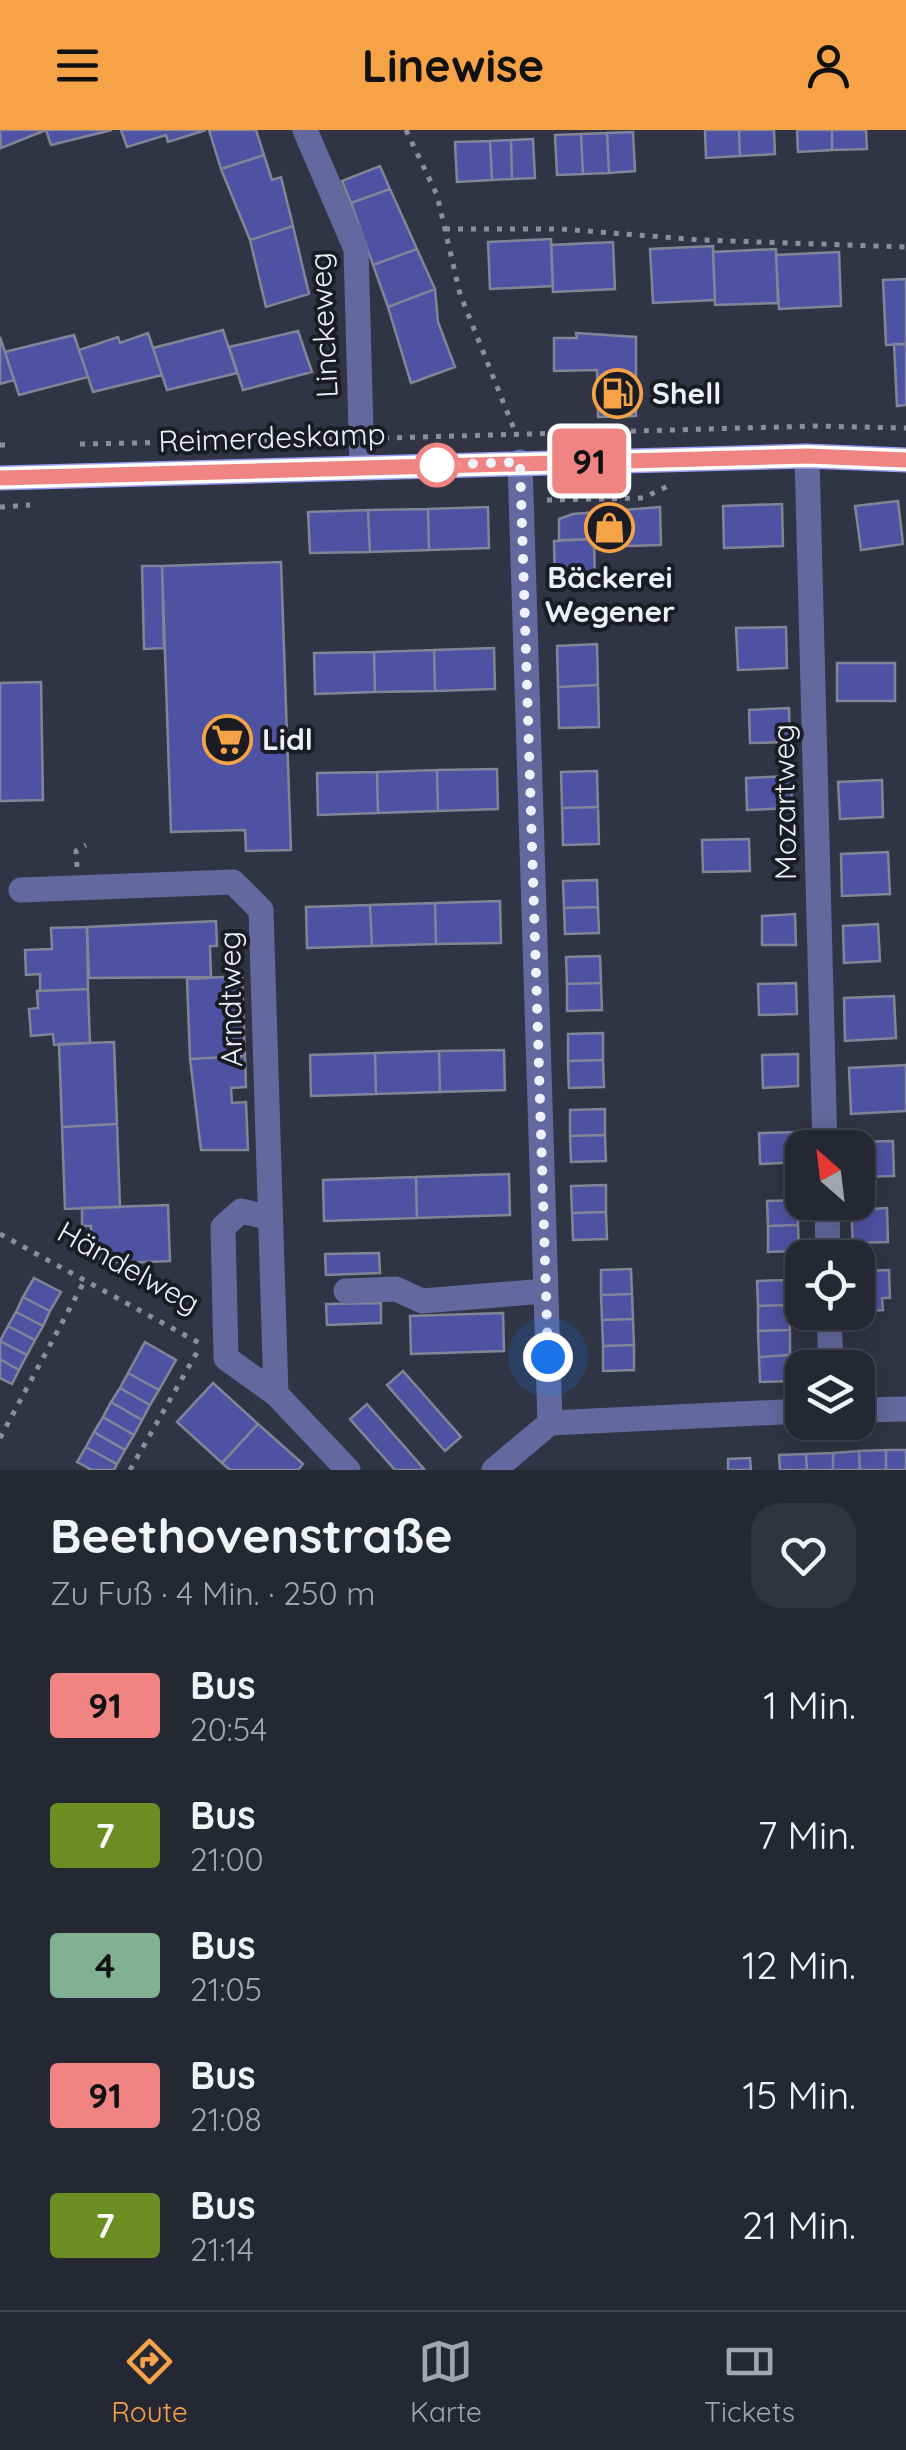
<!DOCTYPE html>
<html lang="de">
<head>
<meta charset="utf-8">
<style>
  body { margin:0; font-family:Quicksand,sans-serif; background:#31333f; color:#f1f3f6; height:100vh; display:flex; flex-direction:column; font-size:38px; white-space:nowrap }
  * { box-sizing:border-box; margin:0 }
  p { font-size:32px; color:#a3a5ac }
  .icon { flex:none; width:55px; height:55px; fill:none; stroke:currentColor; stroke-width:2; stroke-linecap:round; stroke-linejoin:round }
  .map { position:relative; height:1340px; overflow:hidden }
  .details { display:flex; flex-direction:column; background:#252733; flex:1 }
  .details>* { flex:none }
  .badge { padding:0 20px; border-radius:8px; font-size:35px; line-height:65px }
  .needle { width:65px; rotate:332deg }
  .tools { position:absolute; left:785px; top:1000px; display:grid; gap:20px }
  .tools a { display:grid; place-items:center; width:90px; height:90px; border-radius:20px; background:#252733; box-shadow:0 5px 25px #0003,0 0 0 2px #42444e; font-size:50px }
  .you { position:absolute; width:50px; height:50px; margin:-25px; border:8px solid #fff; border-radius:50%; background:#1a73e8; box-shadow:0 0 0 15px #1a73e833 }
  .map>.badge { position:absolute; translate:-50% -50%; box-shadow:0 0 0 5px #fff }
  .round { display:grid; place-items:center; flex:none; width:105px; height:105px; border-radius:30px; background:#31333f }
  .overview { display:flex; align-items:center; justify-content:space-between; height:170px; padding:0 50px }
  h1 { font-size:48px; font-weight:700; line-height:75px }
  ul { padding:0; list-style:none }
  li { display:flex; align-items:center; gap:30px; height:130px; padding:0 50px }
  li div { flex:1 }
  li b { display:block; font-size:38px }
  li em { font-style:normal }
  li .badge { min-width:110px; font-weight:700; text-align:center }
  header { display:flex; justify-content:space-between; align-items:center; height:130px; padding:0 50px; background:#f6a247; color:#111; font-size:45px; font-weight:700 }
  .dock { display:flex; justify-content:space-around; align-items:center; height:140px; border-top:2px solid #42444e; background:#252733; font-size:28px; color:#a3a5ac }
  .dock a { display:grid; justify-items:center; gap:5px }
  .dock .active { color:#f6a247 }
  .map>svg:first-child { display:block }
  .building { fill:#4e52a3; stroke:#828598; stroke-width:2.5 }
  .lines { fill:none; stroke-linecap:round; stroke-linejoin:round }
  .path { stroke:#8c8e9c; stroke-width:5; stroke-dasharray:5 8; stroke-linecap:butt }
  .minor { stroke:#63699e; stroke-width:25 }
  .major { stroke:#949cf4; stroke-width:25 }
  .line-casing { stroke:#fff; stroke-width:22 }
  .line { stroke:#f08482; stroke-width:15 }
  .walk { stroke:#eef0fb; stroke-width:10; stroke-dasharray:0 18 }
  .stop-dot { fill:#fff; stroke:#f08482; stroke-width:5 }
  .labels { text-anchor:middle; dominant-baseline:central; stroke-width:8; stroke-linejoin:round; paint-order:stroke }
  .street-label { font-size:30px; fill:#eef0fb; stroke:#1b1c23 }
  .poi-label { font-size:30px; font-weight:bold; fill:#eef0fb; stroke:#1b1c23; text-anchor:start }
</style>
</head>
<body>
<header><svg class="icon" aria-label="menu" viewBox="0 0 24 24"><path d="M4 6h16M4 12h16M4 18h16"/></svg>Linewise<svg class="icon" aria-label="person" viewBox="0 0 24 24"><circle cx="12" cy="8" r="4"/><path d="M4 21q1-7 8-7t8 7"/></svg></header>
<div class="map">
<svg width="906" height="1340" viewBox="0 0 906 1340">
  <rect width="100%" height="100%" fill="#313444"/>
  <!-- building -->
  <path class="building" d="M0,0H46L1,18Z
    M46,0H112L51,15Z
    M121,0H206L168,12L166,5L127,17Z
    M209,0H256L264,25L221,39Z
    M705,0H739L740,26L706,28Z
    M739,0H774L775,24L740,26Z
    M797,0H832V20L798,22Z
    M832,0H866L867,19L832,20Z
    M633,2L635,41L609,43L607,3Z
    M607,3L609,43L583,44L581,4Z
    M581,4L583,44L557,45L555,5Z
    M533,9L535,48L512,49L511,10Z
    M511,10L512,49L492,50L490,11Z
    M490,11L492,50L457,52L455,12Z
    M264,25L272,50L281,47L293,96L250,110L221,39Z
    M380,36L390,59L351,73L342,51Z
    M390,59L417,119L373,135L351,73Z
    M293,96L309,164L266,177L250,110Z
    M551,109L553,156L490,159L488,112Z
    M613,112L615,159L553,162L551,115Z
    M713,116L715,170L653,173L650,119Z
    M417,119L435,159L388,177L373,135Z
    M776,119L778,173L715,175L713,122Z
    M839,122L841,176L779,179L776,125Z
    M906,149V214L886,215L883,150Z
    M435,159L438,192L455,237L411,253L388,177Z
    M223,200L237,243L167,260L153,218Z
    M298,201L312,242L243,260L229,217Z
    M148,203L162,245L93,262L79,220L118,207L120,213Z
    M576,203L636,207V286L598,287L597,240L554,241V208H577Z
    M74,205L88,247L19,265L5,222Z
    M0,207L14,250L0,254Z
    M894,214H906V275L897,276Z
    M898,371L903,414L861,420L855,376Z
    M782,374L783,416L724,418L723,376Z
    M488,377L489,418L429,420L428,379Z
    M660,377L661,415L594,417V409L559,410V389L573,384Z
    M428,379L429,420L370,422L368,380Z
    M368,380L370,422L310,423L308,382Z
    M594,409L595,455L555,456L554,411Z
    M281,432L291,720L246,721L245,700L171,702L162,436Z
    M142,436H162L164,518L144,519Z
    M786,497L787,538L738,540L736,498Z
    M597,514L598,555L558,557L557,516Z
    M494,518L495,559L435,561L434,520Z
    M434,520L435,561L375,562L374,522Z
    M374,522L375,562L315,564L314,523Z
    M837,533H895V571H837Z
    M41,552L43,670L0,671V553Z
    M598,555L599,597L559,598L558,557Z
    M789,578L790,612L750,613L749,580Z
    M497,639L498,679L438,681L437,640Z
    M437,640L438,681L378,683L377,642Z
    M597,641L598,677L562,678L561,642Z
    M377,642L378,683L318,685L317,643Z
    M791,646L792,678L747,680L746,648Z
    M882,650L883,687L840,689L838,652Z
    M598,677L599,714L563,715L562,678Z
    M749,709L750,741L703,742L702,710Z
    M888,722L890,764L842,766L841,724Z
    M597,750L598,777L564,778L563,751Z
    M500,771L501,813L436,814L435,773Z
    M435,773L436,814L372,816L370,775Z
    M370,775L372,816L307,818L306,777Z
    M598,777L599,803L565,804L564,778Z
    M795,784L796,815H762V786Z
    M216,791L217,816H210L211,847L89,848L87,797Z
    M878,794L880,831L844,833L843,796Z
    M87,797L88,859L40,861V844L26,845L25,820L52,819L51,798Z
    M600,826L601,853L567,854L566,827Z
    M242,846L245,926L190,929L187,849Z
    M601,853L602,880L567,881V854Z
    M796,853L797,884L759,885L758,854Z
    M88,859L90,913L54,915L53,904L31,906L29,879L38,878L37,861Z
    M894,866L896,908L845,911L844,868Z
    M603,903V930L568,931V904Z
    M114,912L117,994L62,997L59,914Z
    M504,920L505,960L440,962L439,921Z
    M439,921L440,962L376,964L375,923Z
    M375,923L376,964L311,966L310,925Z
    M798,924V956L763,958L762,925Z
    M245,926L246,957L231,958L232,973L246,972L248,1020H201L190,929Z
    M603,930L604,957L569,958L568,931Z
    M906,935V981L851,984L849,938Z
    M605,979V1005L570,1006V980Z
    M117,994L120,1077L65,1079L62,997Z
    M800,1002V1032L760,1034L759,1003Z
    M605,1005L606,1031L571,1032L570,1006Z
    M893,1011L894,1046L858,1047V1018H849L848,1012Z
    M509,1044L510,1085L417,1088L416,1047Z
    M416,1047L417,1088L324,1091L323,1050Z
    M606,1055V1082L572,1083L571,1056Z
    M798,1070V1095L768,1096L767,1071Z
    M168,1075L170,1131L122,1133L92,1127L91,1096H82V1078Z
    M887,1078L888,1112L853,1113L851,1080Z
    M606,1082L607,1109L573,1110L572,1083Z
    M798,1095L799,1121L768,1122V1096Z
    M379,1123L380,1143L326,1145L325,1124Z
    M631,1139L632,1164L601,1165V1140Z
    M889,1140L890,1168H882L883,1180L862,1181L858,1141Z
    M34,1148L61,1162L50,1181L23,1167Z
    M788,1150L789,1175L758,1176L757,1151Z
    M632,1164L633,1189L602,1190L601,1165Z
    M23,1167L50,1181L43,1196L16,1182Z
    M381,1173V1193L327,1195L326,1174Z
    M789,1175L790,1200L758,1201V1176Z
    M16,1182L43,1196L35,1210L8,1196Z
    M503,1183L504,1221L411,1224L410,1186Z
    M633,1189L634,1215L603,1216L602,1190Z
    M8,1196L35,1210L27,1225L0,1211Z
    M790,1200V1225L759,1227L758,1201Z
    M0,1211L27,1225L19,1240L0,1229Z
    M145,1212L176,1230L159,1260L128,1243Z
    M634,1215V1240L603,1241V1216Z
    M790,1225L791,1251L760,1252L759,1227Z
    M0,1229L19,1240L12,1254L0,1248Z
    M403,1241L461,1307L445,1321L387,1255Z
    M128,1243L159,1260L150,1275L120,1258Z
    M213,1253L258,1294L222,1333L177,1292Z
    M120,1258L150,1275L142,1290L111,1272Z
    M111,1272L142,1290L134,1305L103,1287Z
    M367,1274L424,1339L423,1340H395L350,1289Z
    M103,1287L134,1305L125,1320L94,1302Z
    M258,1294L303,1334L298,1340H230L222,1333Z
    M94,1302L125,1320L117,1334L86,1317Z
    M86,1317L117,1334L114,1340H92L77,1332Z
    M886,1320H906V1340H886Z
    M886,1320V1340H860L859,1321Z
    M859,1321L860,1340H833V1323Z
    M833,1323V1340H807L806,1324Z
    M806,1324L807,1340H780L779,1325Z
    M750,1328L751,1340H728V1329Z"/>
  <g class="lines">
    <!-- path -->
    <path class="path" d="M406,0L437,65L460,164L516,304
      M445,99H561L701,110L906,117
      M384,308L815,296L906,298
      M80,314L338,309
      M0,315H10
      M547,370L643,368L668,356
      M0,377L30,375
      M77,737L76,721L86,715
      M0,1104L203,1215
      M0,1308L85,1150
      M130,1340L200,1217"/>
    <!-- minor -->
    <path class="minor" d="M305,0L356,119L362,337
      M807,326L825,1018
      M520,332L550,1293
      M21,760L233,752L261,780L276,1264
      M827,1072L828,1128
      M267,1087L241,1081L223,1097L226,1228L276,1264L348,1340
      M346,1161L396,1159L422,1171L546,1161
      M829,1182L831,1238
      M858,1280L906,1279
      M494,1340L550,1293L802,1281"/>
    <!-- major -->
    <path class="major" d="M0,348L807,326L906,330"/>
  </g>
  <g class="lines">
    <defs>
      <path id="line" d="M0,348L807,326L906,330"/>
    </defs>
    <!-- line casing -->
    <use href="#line" class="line-casing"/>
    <!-- line -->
    <use href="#line" class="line"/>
    <!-- walk -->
    <path class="walk" d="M437,335L520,332L548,1227"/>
  </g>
  <!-- icons -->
  <defs>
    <symbol id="fuel-ring" viewBox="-11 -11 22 22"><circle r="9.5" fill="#1b1c23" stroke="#f6a247" stroke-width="1.5"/><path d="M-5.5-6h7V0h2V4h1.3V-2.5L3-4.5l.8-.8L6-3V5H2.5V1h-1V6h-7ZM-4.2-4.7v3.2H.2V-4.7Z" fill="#f6a247"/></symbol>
    <symbol id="shop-ring" viewBox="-11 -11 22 22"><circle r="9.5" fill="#1b1c23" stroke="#f6a247" stroke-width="1.5"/><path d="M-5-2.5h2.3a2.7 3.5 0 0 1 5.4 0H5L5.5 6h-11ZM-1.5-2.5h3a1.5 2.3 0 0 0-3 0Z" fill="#f6a247"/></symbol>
    <symbol id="supermarket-ring" viewBox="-11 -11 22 22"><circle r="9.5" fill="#1b1c23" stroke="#f6a247" stroke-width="1.5"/><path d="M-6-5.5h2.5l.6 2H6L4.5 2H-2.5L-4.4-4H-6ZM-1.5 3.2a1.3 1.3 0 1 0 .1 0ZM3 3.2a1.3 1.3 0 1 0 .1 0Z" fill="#f6a247"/></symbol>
  </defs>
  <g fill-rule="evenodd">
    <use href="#fuel-ring" x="590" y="236" width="55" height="55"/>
    <use href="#shop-ring" x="582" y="370" width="55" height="55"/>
    <use href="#supermarket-ring" x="200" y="582" width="55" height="55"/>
  </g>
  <!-- markers -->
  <circle class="stop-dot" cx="437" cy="335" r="20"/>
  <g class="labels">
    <!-- street labels -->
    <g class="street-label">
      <text transform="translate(323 195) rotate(-93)">Linckeweg</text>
      <text transform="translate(272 307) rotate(-2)">Reimerdeskamp</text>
      <text transform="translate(784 672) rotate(-91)">Mozartweg</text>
      <text transform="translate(230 869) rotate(-91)">Arndtweg</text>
      <text transform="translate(129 1137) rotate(29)">Händelweg</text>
    </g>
    <!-- poi labels -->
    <g class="poi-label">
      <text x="652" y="263">Shell</text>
      <text x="610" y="447" text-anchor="middle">Bäckerei<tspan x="610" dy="34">Wegener</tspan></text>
      <text x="262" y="609">Lidl</text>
    </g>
  </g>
</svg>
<div class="tools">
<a><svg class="needle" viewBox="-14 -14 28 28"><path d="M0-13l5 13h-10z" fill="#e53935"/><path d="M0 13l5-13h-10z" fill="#a3a5ac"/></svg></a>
<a><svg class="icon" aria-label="locate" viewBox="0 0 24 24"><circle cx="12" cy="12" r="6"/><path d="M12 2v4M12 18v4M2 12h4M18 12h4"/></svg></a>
<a><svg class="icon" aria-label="layers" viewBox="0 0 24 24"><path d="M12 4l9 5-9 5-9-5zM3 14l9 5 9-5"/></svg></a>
</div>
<div class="you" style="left:548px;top:1227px"></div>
<b class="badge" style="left:589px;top:331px;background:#f08482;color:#111">91</b>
</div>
<section class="details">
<div class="overview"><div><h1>Beethovenstraße</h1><p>Zu Fuß · 4 Min. · 250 m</p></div><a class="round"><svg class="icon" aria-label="heart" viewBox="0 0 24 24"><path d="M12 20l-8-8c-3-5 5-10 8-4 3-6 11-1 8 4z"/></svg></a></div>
<ul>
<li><span class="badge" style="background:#f08482;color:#111">91</span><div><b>Bus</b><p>20:54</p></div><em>1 Min.</em></li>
<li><span class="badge" style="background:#6b8e23;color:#fff">7</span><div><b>Bus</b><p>21:00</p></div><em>7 Min.</em></li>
<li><span class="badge" style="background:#82b092;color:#111">4</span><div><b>Bus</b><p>21:05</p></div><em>12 Min.</em></li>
<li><span class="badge" style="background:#f08482;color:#111">91</span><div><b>Bus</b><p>21:08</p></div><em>15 Min.</em></li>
<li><span class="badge" style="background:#6b8e23;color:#fff">7</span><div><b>Bus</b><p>21:14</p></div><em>21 Min.</em></li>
</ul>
</section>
<nav class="dock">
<a class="active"><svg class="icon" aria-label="directions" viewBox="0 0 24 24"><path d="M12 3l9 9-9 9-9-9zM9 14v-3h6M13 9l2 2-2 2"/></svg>Route</a>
<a><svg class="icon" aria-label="map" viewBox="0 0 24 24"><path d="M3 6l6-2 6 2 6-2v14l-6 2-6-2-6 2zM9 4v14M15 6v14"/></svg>Karte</a>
<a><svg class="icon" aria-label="tickets" viewBox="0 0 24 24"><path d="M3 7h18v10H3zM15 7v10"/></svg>Tickets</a>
</nav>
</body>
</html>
